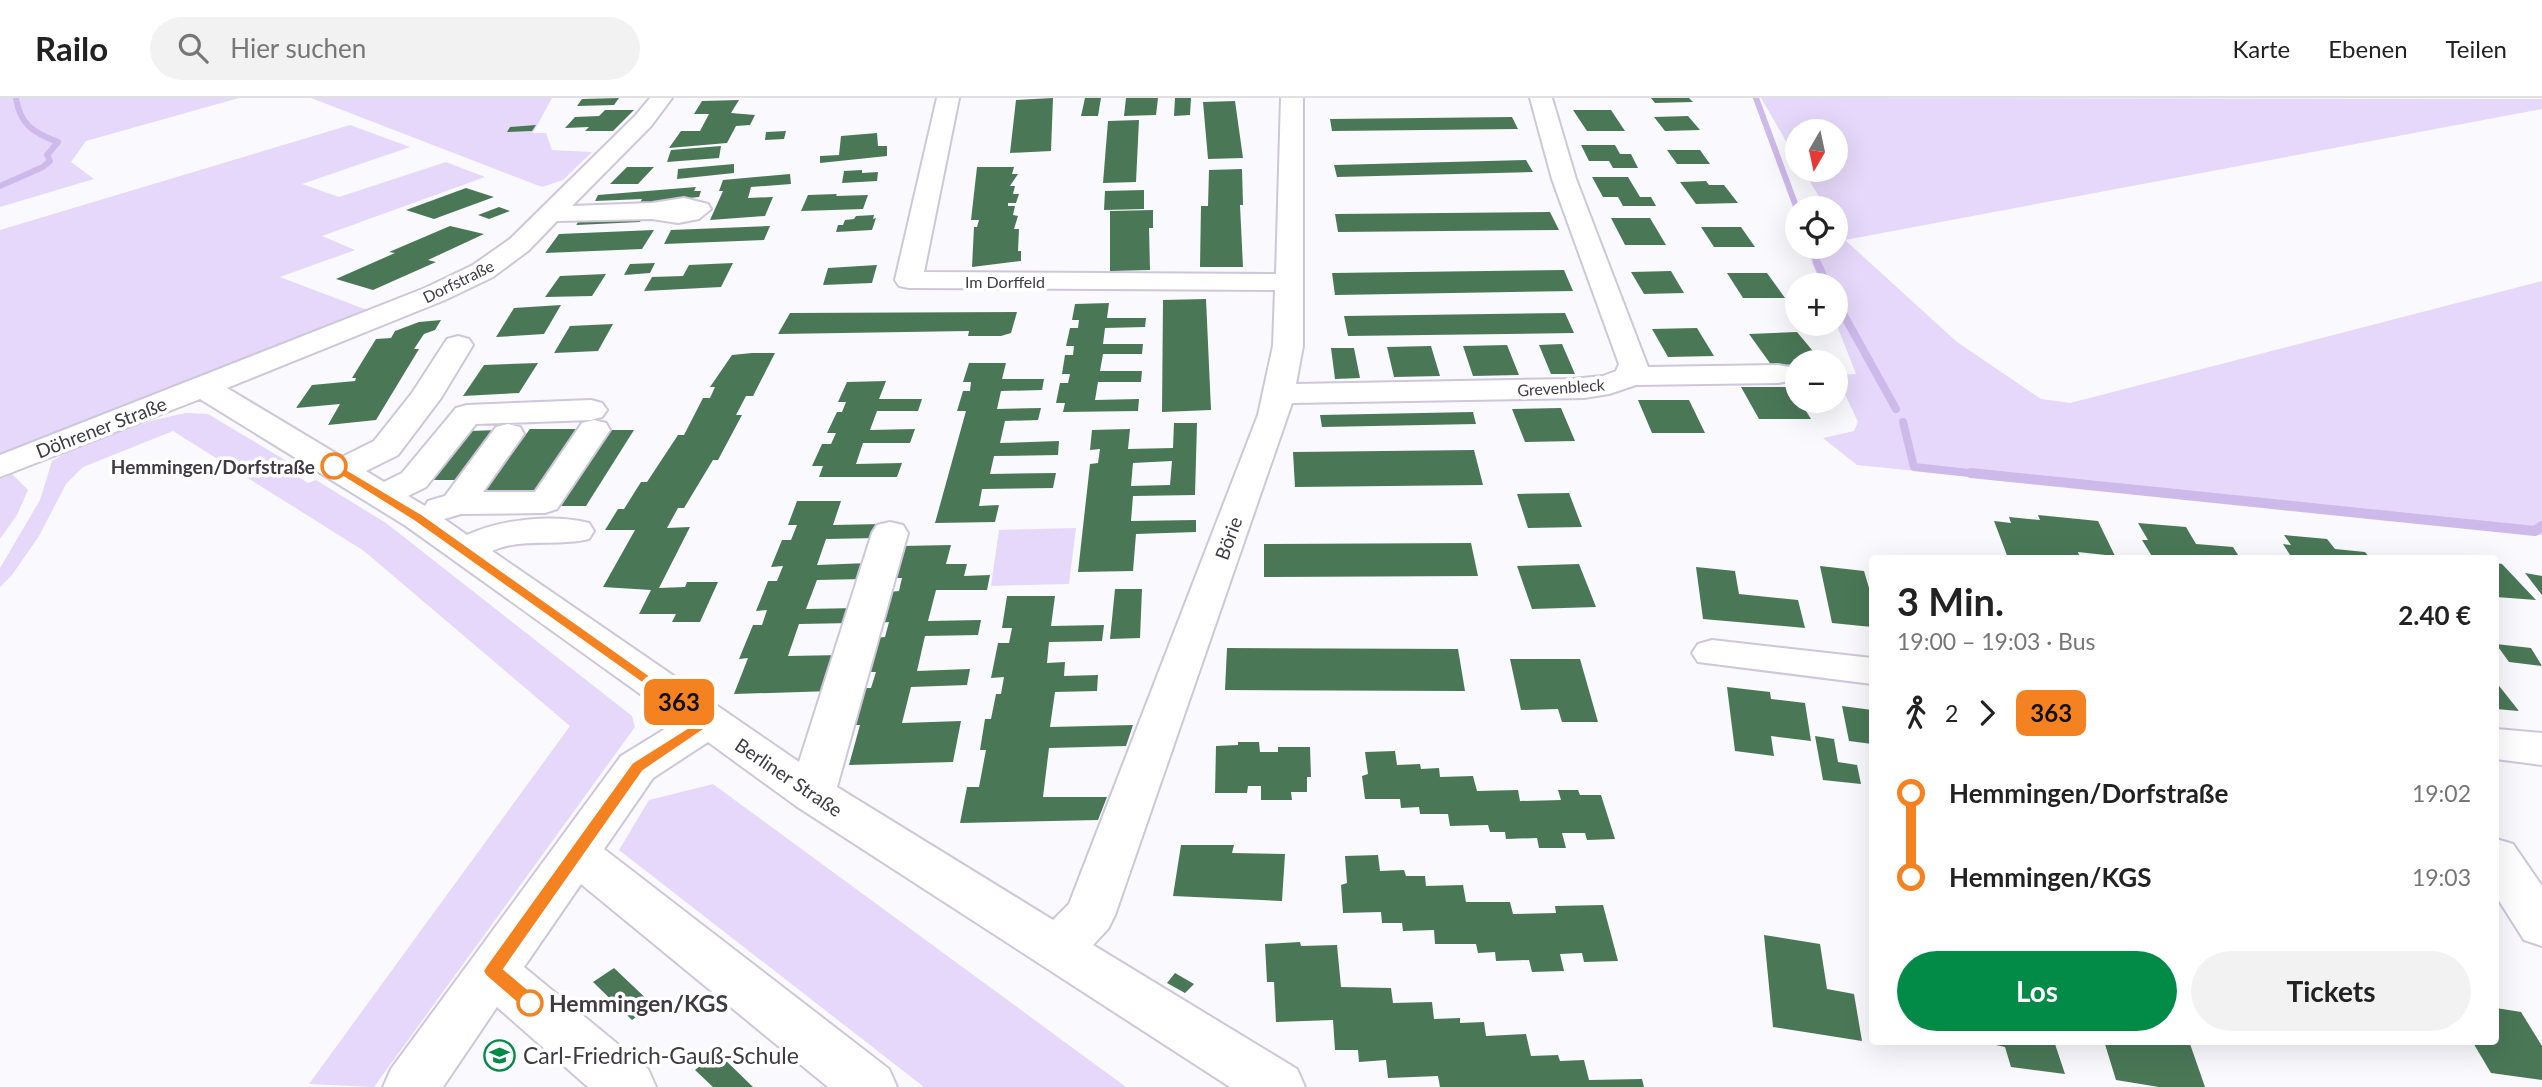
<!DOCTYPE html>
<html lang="de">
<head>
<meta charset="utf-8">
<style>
  body { margin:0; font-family:Lato,sans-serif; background:#f2f2f2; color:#222; height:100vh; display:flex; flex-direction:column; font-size:26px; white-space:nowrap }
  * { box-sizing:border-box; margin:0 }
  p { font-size:23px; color:#767676 }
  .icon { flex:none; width:38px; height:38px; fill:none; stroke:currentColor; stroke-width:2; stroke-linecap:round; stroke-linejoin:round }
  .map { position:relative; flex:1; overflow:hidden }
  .drawer { position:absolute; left:1869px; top:457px; width:630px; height:490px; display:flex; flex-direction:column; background:#fff; border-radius:7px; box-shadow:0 7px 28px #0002 }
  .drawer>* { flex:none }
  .badge { padding:0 14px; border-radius:10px; font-size:24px; line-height:46px }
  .needle { width:46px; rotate:189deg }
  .controls { position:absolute; left:1785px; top:21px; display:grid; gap:14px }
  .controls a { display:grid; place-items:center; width:63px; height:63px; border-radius:50%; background:#fff; box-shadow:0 7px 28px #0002; font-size:35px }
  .map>.badge { position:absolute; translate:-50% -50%; box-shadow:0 0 0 4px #fff }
  .legs { display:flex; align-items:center; gap:10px; height:77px; padding:0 28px; font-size:23px }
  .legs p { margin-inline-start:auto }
  .headline { display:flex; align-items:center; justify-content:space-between; height:119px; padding:0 28px }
  h1 { font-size:38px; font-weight:700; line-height:52px }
  .primary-button { display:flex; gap:14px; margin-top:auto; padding:14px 28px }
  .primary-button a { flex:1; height:80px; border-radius:42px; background:#028a47; color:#fff; font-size:28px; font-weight:700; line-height:80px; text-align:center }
  .primary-button a+a { background:#f2f2f2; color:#222 }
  ul { padding:0 28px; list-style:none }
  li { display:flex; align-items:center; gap:24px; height:84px; font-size:26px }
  li i { display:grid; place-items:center; width:10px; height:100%; margin:0 9px; background:currentColor }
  li i::after { content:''; width:18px; height:18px; margin:-9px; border:5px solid; border-radius:50%; background:#fff }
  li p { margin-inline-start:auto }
  li:first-child i { background:linear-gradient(#0000 50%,currentColor 0) }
  li:last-child i { background:linear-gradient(currentColor 50%,#0000 0) }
  header { display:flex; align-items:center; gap:42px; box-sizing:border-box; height:98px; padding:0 35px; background:#fff; border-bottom:2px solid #e0e0e0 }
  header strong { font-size:33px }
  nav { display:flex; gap:38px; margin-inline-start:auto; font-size:24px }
  .search { width:490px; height:63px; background:#f2f2f2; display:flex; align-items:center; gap:18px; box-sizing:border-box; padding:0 24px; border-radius:38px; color:#767676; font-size:26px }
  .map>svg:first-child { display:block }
  .green { fill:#e6d8fa }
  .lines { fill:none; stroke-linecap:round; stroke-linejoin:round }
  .stream-far2 { stroke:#ceb9eb; stroke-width:6 }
  .stream-far1 { stroke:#ceb9eb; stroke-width:8 }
  .stream { stroke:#ceb9eb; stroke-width:10 }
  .building { fill:#4a7857; fill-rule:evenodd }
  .minor-casing { stroke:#cec6da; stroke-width:4 }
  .minor { fill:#fff; fill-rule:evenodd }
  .line-1 { fill:#f58220; stroke:#fff; stroke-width:2 }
  .stop-1-dot { fill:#fff; stroke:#f58220; stroke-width:3.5 }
  .labels { text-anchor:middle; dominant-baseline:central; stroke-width:7; stroke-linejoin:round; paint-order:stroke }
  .far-street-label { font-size:16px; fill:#3e3b43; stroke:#fff }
  .street-label { font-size:19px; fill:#3e3b43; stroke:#fff }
  .stop-label { font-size:19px; font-weight:bold; fill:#3e3b43; stroke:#fff; text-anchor:end }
  .near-stop-label { font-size:23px; font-weight:bold; fill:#3e3b43; stroke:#fff; text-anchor:start }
  .near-poi-label { font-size:23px; fill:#3e3b43; stroke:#fff; text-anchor:start }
</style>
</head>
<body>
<header>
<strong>Railo</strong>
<div class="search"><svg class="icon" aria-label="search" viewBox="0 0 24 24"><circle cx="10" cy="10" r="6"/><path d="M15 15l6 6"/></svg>Hier suchen</div>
<nav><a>Karte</a><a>Ebenen</a><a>Teilen</a></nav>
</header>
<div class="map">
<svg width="2542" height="989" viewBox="0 0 2542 989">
  <rect width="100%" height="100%" fill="#faf9fd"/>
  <!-- green -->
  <path class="green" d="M0,0H239L86,43L71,64L94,81L0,109Z
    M311,0H552L533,35H546L552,52L592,54L563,82L542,89Z
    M1761,0L2542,1V11L1845,142L1957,244L2041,301L2070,305L2542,183V437L1857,367L1823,340L1854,333L1858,324L1836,277L1856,276L1836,225V187H1821L1806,149H1836V142H1844L1836,127V110H1826L1803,72H1836V33H1797V62Z
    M350,27L410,49L302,86L339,99L446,64L485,79L322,138L355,152L280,179L367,212L0,358V132Z
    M186,315L208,316L305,374L297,378L308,385L316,382L386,425L632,618L635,629L374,989L309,986L570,628L364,453L173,333L83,369L66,386L39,438L12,477L0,489V470L40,402L52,363C92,339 140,324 186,315Z
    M12,376L28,392L17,417L0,441V381Z
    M1076,430L1069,486L991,488L999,432Z
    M713,686L1126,989H924L619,752L649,702Z"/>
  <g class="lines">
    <!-- stream-far2 -->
    <path class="stream-far2" d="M1756,0L1797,111
      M0,88L43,69L50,63L47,57L58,44C34,35 20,27 16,0
      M1811,149L1818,166"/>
    <!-- stream-far1 -->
    <path class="stream-far1" d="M1817,164L1827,187
      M1836,203L1896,311
      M1903,324L1914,369L1988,377"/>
    <!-- stream -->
    <path class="stream" d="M1971,375L2535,433L2542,428"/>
  </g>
  <!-- building -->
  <path class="building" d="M619,0L614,7L577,8L582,1Z
    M1053,0L1051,53L1010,55L1016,2Z
    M1085,0H1101L1098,18H1081Z
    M1126,0H1158L1156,17L1124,18Z
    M1175,0H1191L1190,17L1174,18Z
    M1651,0H1689L1693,4L1655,5Z
    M739,2L731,15L755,17L750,27L736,28L727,45L669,50L681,33H700L709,16H694L702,3Z
    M1235,3L1243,60L1208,61L1203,4Z
    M605,12H634L613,33H585L589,29L565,30L575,19L599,18Z
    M1573,12H1611L1625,33H1587Z
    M1688,18L1700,32L1665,33L1654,19Z
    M1512,19L1518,31L1332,33L1330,21Z
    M1139,22L1136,84L1103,85L1108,23Z
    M536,27L532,33L507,34L510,29Z
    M786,33L784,41L765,42L766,34Z
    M877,35L878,48H887V58L820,65V58L839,57L841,38Z
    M1581,47H1615L1620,56H1631L1638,70H1613L1609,63H1589Z
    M721,48L719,60L667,64L671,52Z
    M1667,52H1700L1710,66H1677Z
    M1526,62L1533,74L1337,79L1334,67Z
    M734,66V75L677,81L678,71Z
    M627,69H654L638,86H610Z
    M977,69H1014L1012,76H1018L1010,88H1015L1013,96H1019L1016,105H1008V108H1015L1013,117L1018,118L1014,131H1019L1018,153H1021V163L972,169L974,129H977L979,122H971Z
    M1242,71L1243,107H1240L1243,169H1200L1201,108H1208L1209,72Z
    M862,72V75L878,74L877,83L842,85L844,73Z
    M790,76L791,86L751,89L748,100L773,99L765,118L710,122L723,93H719L723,82Z
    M1592,79H1628L1640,99H1651L1656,108H1623L1618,99H1603Z
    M1706,83L1709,87H1724L1738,105L1696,106L1680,84Z
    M696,89L694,93H701L699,99L689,100L688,102L640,105L642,101L595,103L598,97Z
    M466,90L494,99L434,121L406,112Z
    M1144,92V111L1104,112L1105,93Z
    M837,96L836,98L868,97L863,111L801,113L808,97Z
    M499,109L510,113L489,121L478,117Z
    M1153,112V130H1149L1150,172L1110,173V113Z
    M1550,114L1559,132L1338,134L1335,116Z
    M644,116L640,124L576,127L581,120Z
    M874,117L873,121L876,120L872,132L836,134L838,127H843L845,122L854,121L856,118Z
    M1611,120H1650L1666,147H1625Z
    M450,128L484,136L428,162L436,164L373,192L336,181L395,155L389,154Z
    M770,128L764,142L664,146L671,132Z
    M1701,129H1741L1755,149H1714Z
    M654,132L642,151L545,155L559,136Z
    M655,165L650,175L624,177L630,166Z
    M733,165L721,189L644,193L652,179L683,178L689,167Z
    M877,167L872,185L823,187L828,170Z
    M1564,172L1573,193L1335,197L1332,175Z
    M1671,173L1684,195L1644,196L1631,174Z
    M1727,175H1767L1785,200H1743Z
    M606,176L592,198L545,199L560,178Z
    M1206,201L1211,312L1162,314L1163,202Z
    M1109,205L1107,220H1146L1145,229L1105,230L1103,246H1143L1142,256H1103L1100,273H1142L1141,284H1098L1095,302L1139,301L1138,313L1063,314L1065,305H1056L1060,285H1068L1070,276H1062L1065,257H1073L1074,248H1066L1070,230H1078L1079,222H1072L1075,206Z
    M561,207L544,236L496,239L514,210Z
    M1017,214L1011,235L1001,238H968L969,233L778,236L790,215Z
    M1565,215L1574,235L1348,238L1344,218Z
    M441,222L435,232L424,236L414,251H419L376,322L328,327L340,306L296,310L312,287L355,283L356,280H352L376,241L391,240L395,233L419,224Z
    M613,226L598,253L554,255L570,228Z
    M1697,230L1714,258L1668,259L1652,231Z
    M1797,234L1822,264L1772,268L1749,236Z
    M1562,246L1575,276H1551L1539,247Z
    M1507,247L1519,277L1473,278L1463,248Z
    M1431,248L1440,278L1394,279L1387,249Z
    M1331,250H1354L1360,280L1335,281Z
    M752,255H775L753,298H746L736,317H742L718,362H713L684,410H678L667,430L690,429L659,490L685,489L687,484H718L700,524H672L676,516H639L651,492L603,489L635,432H605L618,411H624L641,384H647L678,337H684L703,300H710L715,289H710L732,257Z
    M538,265L519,295L463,298L484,267Z
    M969,265H1006L1002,281H1044L1042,292L1001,293L997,311L1041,310L1038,322L1005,323L1000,345L1059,343L1058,357L994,358L990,376L1056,375L1053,390L982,391L979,408L999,407L995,424L935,425L966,313H957L963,293H970L971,284H963Z
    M886,283L879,301H922L918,313H877L870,332L915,331L910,345H863L856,366L902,365L897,379H819L823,368H812L822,346H831L836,335H827L837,314H842L846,304H838L847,284Z
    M1741,289H1791L1811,321H1759Z
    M1638,302H1689L1705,335H1652Z
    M1561,310L1575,343L1525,344L1512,311Z
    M1473,314L1476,326L1322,329L1320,317Z
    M1174,325H1197L1195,397L1133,398L1131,423L1196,422V434L1136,436L1133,473L1078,474L1090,366L1098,365L1100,351L1090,352L1092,332L1130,331L1128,351L1173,350ZM1172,363L1170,387L1131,388L1133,365Z
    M530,331H580L536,395L481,396Z
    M498,332L460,382H431L470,333Z
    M607,332H634L586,408H557Z
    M1474,352L1483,387L1295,389L1293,354Z
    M1569,395L1582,429L1528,430L1517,396Z
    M797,403H841L833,427L882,426L878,440L826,441L817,467L869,465L864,481L817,482L806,511L857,510L852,525L799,526L788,558L843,557L832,593L734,596L748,560L739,561L753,527H762L767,512L756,513L768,483H777L783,468L771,469L782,442H791L797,427H788Z
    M2038,417L2098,423L2115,458L2078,454L2080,460L2054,458L2055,460H2008L1994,423L2011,425L2009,419L2040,422Z
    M2138,425L2186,429L2196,446L2233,449L2240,460H2153L2142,442H2148Z
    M2284,437L2327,441L2335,451L2365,454L2370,460H2292L2283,446L2291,447Z
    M1471,445L1478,478L1264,479V446Z
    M951,447L946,466H967L964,478L990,477L987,492H936L928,523L981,522L978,537L925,538L917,573L970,571L967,587L911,589L902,625L961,623L953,664L849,667L860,627H852L862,590H871L876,574H864L873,540L885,539L889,524L879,525L888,494L899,493L902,480H892L902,448Z
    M2496,465L2502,466L2536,502L2496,499Z
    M1579,466L1596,509L1532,511L1517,468Z
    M1820,468L1864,473L1872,500V529L1832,525Z
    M1696,469L1735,473L1739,496L1798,502L1805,530L1703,521Z
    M2525,475L2542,478V497Z
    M1115,491H1142L1140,540L1110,541Z
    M1007,498H1055L1051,528L1104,527L1102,543L1049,544L1047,565L1065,564L1064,578L1098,577L1097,593L1055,594L1050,629L1133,627L1126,648L1049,650L1043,699H1107L1098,722L960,725L967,689H979L986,652H980L985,621H991L996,596H1001L1004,579L991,580L998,545H1009L1012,530H1002Z
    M2496,546L2531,550L2542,568L2509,564Z
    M1227,550L1458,551L1465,593L1225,592Z
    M1510,561H1580L1598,624H1562L1558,611L1521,612Z
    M2496,584L2519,613L2496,611Z
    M1727,589L1770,594L1771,601L1805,605L1811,643L1771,638L1774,658L1735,653Z
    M1842,608L1872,612V646L1849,643Z
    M1815,638L1834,641L1838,664L1857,667L1861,686L1823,682Z
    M1238,644H1259L1260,654H1278V649H1310L1311,679H1307V694H1291L1292,702H1261V688H1248L1247,695H1215L1216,648L1238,647Z
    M1395,653L1397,667L1420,666L1421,671L1439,670L1440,679L1473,678L1477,693L1518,692L1520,703L1561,702L1558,692H1578L1580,697H1601L1615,741L1587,742L1585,735H1562L1566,750H1539L1537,740L1506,741L1505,734H1490L1488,727L1450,728L1448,716H1420L1419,709L1401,710L1400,701H1365L1362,678L1368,676L1365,654Z
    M1181,747H1234L1232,755L1285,756L1282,803L1173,798Z
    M1378,757L1380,773L1404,772L1406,778H1425L1426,788L1463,787L1466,804H1510L1513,816L1556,815L1555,808L1603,807L1618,863L1584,864L1582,855L1560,856L1564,873L1532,874L1529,862L1496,863L1495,854L1478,855L1476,846H1435L1434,832L1403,833L1402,825H1382L1381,814L1343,815L1341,787L1347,785L1345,758Z
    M1764,837L1820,846L1827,891L1854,896L1862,943L1773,929Z
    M1300,844L1301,848L1337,847L1341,889L1391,890L1393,905L1432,904L1434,921L1460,920V925L1484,924L1486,938L1526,936L1531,958L1558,957L1560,963L1584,962L1589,982L1642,981L1644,989H1440L1438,978L1388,980L1386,962L1359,964L1358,952H1335L1333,922L1276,924L1274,884H1267L1265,846Z
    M614,870L653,907L632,922L593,884Z
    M1175,875L1194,886L1185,895L1167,885Z
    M2496,910L2521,914L2542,948V982L2491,975L2472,943H2496Z
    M1978,943H2054L2065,976L2011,969L2005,949Z
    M2104,943H2189L2205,989H2159L2116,982Z
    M717,954L753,989H713L695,972Z"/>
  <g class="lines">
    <defs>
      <path id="minor" d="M650,0H672L651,28L572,108L652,105L684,100L708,106L711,111L699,121L678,125L652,121L557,123L528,153L493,179L445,202L227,290L342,359L374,343L412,295L447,241L458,238L469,241L473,247L441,300L398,357L366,373L384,384L402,375L456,310L467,307L591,302L602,305L607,312L602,319L591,322L476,326L426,389L408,398L425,408L428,403L445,398L496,329L508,326L520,329L524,336L483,394H535L582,325L594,322L606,325L610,332L557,411L545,415L461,416L444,421L467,437C501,421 553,416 589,425L594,433L589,441C556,449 522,439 492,453L799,664L872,435L877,427L890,424L903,427L908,435L837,689L1053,822L1069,806L1258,317L1273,248L1275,192L909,190L899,188L895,182L937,0H959L924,174L1276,176L1281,0H1303V248L1296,286L1572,281L1603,278L1616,273L1619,266L1552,81L1530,0H1552L1576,81L1648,269L1778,267L1789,269L1793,276L1789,283L1778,285L1636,287L1609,296L1584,300L1292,305L1115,817L1108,831L1093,847L1297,971L1305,989H1230L796,708L708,644L653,680L604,751L889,971L897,989H828L581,786L524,869L648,971L656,989H588L497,909L443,989H383L391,971L621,658L678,623L406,428L200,301L0,379V357L425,190L473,167L510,141L635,18Z
        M1712,542L1872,560V586L1698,564L1692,555L1698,546Z
        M2496,631L2542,635V667L2496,661Z
        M2496,741L2513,746L2542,788V848L2524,842L2496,798Z"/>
    </defs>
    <!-- minor casing -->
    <use href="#minor" class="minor-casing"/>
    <!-- minor -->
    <use href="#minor" class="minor"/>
  </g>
  <!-- line-1 -->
  <path class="line-1" d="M334,364L423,417L715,624L643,673L504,871L537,899L540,905L537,911L530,913L524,911L486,878L483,873L486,868L632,665L697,624L414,423L329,370L328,368Z"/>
  <!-- icons -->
  <defs>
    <symbol id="school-ring" viewBox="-11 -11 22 22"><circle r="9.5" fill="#fff" stroke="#028a47" stroke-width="1.5"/><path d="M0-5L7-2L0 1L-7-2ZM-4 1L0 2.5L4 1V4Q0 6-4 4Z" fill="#028a47"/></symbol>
  </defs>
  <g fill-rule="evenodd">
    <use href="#school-ring" x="482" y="940" width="35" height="35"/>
  </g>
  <!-- markers -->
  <g class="stop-1-dot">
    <circle cx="334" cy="368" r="12"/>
    <circle cx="530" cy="905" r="12"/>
  </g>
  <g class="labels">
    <!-- far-street labels -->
    <g class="far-street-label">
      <text transform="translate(458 183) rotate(-26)">Dorfstraße</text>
      <text x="1005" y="183">Im Dorffeld</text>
      <text transform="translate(1561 289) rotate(-4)">Grevenbleck</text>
    </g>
    <!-- street labels -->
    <g class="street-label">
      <text transform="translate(101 329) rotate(-21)">Döhrener Straße</text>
      <text transform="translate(1228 440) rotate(-70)">Börie</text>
      <text transform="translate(789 679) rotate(34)">Berliner Straße</text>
    </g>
    <!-- stop labels -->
    <g class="stop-label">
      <text x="315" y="368">Hemmingen/Dorfstraße</text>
    </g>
    <!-- near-stop labels -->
    <g class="near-stop-label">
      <text x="549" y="905">Hemmingen/KGS</text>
    </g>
    <!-- near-poi labels -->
    <g class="near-poi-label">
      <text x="523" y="957">Carl-Friedrich-Gauß-Schule</text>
    </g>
  </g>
</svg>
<div class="controls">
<a><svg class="needle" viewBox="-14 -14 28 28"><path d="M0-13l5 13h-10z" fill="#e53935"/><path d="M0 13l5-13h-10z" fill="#767676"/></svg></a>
<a><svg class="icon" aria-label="locate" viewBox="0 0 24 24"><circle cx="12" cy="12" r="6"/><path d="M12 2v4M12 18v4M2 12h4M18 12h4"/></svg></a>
<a>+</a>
<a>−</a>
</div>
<b class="badge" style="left:679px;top:604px;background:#f58220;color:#111">363</b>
<section class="drawer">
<div class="headline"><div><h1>3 Min.</h1><p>19:00 – 19:03 · Bus</p></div><b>2.40 €</b></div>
<div class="legs"><svg class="icon" aria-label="walk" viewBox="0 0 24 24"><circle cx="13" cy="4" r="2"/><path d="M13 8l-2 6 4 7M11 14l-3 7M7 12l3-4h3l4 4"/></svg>2<svg class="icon" aria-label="forward" viewBox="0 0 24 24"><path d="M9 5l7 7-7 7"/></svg><b class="badge" style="background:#f58220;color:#111">363</b></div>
<ul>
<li><i style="color:#f58220"></i><b>Hemmingen/Dorfstraße</b><p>19:02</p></li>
<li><i style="color:#f58220"></i><b>Hemmingen/KGS</b><p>19:03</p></li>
</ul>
<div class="primary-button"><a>Los</a><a>Tickets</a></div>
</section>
</div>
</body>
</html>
